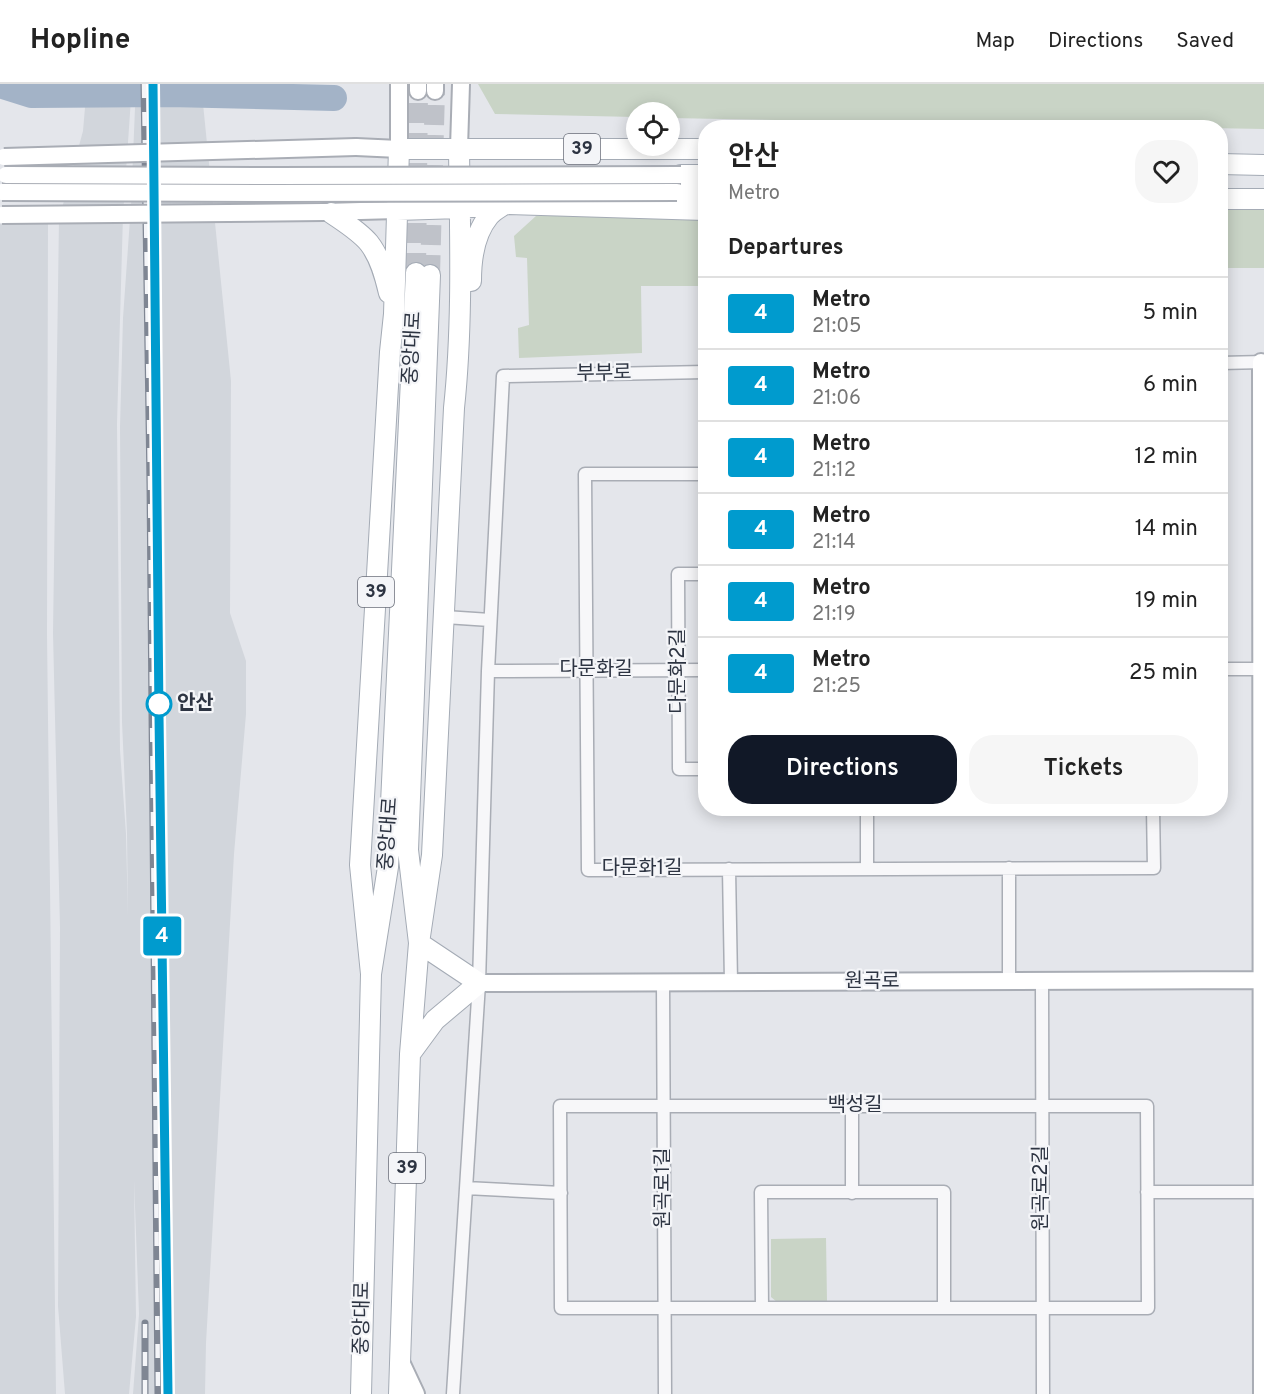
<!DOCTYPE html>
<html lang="en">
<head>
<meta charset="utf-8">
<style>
  body { margin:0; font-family:Overpass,"Noto Sans KR",sans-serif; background:#f6f6f6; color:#222; height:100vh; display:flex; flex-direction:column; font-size:22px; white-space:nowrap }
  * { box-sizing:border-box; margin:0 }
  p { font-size:20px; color:#767676 }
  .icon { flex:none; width:33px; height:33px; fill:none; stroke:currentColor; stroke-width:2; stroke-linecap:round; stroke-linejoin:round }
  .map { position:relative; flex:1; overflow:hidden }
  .sheet { position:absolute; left:698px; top:36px; width:530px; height:696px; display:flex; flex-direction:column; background:#fff; border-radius:24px; box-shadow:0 3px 15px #0003 }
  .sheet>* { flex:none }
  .badge { padding:0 12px; border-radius:4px; font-size:21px; line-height:39px }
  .fabs { position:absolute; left:626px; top:18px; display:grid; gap:12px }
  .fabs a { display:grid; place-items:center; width:54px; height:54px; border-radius:50%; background:#fff; box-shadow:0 3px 15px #0003; font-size:30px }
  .map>.badge { position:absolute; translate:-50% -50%; box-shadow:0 0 0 3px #fff }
  h2 { padding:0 30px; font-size:22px; line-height:54px }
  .round { display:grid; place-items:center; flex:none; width:63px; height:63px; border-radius:24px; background:#f6f6f6 }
  .headline { display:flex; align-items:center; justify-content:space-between; height:102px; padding:0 30px }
  h1 { font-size:28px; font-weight:600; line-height:45px }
  .primary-button { display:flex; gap:12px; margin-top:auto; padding:12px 30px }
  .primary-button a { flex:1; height:69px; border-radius:24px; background:#111827; color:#fff; font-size:24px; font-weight:600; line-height:69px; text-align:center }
  .primary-button a+a { background:#f6f6f6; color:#222 }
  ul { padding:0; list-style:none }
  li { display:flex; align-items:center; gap:18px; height:72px; padding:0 30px; border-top:2px solid #e0e0e0 }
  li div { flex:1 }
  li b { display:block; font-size:22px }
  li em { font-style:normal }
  li .badge { min-width:66px; font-weight:700; text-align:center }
  header { display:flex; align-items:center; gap:36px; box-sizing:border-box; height:84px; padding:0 30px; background:#fff; border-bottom:2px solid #e0e0e0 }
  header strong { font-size:28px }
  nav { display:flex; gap:33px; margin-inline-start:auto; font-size:21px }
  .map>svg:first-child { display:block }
  .built { fill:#d2d6dc }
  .green { fill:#c9d4c6 }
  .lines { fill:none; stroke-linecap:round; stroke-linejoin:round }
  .river { stroke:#a3b3c7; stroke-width:26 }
  .primary-tunnel { stroke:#bfc2c9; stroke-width:20; stroke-dasharray:20 10; stroke-linecap:butt }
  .street-casing { stroke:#a9adb5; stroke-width:15 }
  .secondary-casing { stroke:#a9adb5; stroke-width:20 }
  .primary-casing { stroke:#a4abb5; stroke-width:22 }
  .street { stroke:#f7f7f9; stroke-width:12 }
  .secondary { stroke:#fff; stroke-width:16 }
  .primary { stroke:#fff; stroke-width:20 }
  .rail-casing { stroke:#7f8693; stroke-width:7 }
  .rail { stroke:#f4f5f8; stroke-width:4.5; stroke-dasharray:14; stroke-linecap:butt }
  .secondary-bridge-casing { stroke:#a9adb5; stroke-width:20; stroke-linecap:butt }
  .secondary-bridge { stroke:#fff; stroke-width:16 }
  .line-casing { stroke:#fff; stroke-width:14 }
  .line { stroke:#009bce; stroke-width:9 }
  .stop-dot { fill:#fff; stroke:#009bce; stroke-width:3 }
  .labels { text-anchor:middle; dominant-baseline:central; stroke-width:4.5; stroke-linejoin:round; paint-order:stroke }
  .shield { fill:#f4f5f8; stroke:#696e79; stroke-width:1.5 }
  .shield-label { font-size:18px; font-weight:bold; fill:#2d3442 }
  .street-label { font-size:20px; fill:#2d3442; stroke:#f4f5f8 }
  .stop-label { font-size:20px; font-weight:bold; fill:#2d3442; stroke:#f4f5f8; text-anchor:start }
</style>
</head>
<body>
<header>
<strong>Hopline</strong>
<nav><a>Map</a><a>Directions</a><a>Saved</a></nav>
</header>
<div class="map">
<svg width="1264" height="1310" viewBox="0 0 1264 1310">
  <rect width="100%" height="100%" fill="#e4e6eb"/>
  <!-- built -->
  <path class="built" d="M87,0H132L123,131L117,340L120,666L126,750L128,833L127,749L122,638L120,343L123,234L131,121L136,0H201L231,297L230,529L246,577V630L234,770L206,1259L205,1310H133L139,1230L134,1096L136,1233L129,1310H65L58,1222L60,844L53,549L59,135L83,47Z
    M48,139L47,550L56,1310H0V140Z"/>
  <!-- green -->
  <path class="green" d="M478,0H1264V45L669,34V28H636V33L495,30Z
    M1220,124L1264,125V184H1220Z
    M705,130V202H641L642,269L519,274L518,244L529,241L527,174L516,173L514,152L536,132Z
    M826,1154L827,1218H777L771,1213V1155Z"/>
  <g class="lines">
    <!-- river -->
    <path class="river" d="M0,1L31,11L170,10L334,14"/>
    <!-- primary-tunnel -->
    <path class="primary-tunnel" d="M416,189L418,7
      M430,191L435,7"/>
    <defs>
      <path id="street" d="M1220,279L1264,278
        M705,390H585L588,786L1154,784L1153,724
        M705,490H678L679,685H705
        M445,533L490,536
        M1220,585H1261
        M488,587L705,586
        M1009,784V897
        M729,785L731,898
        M867,785V724
        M1042,897L1043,1310
        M663,899L665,1310
        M560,1022H1147L1148,1224H561Z
        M466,1104L561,1109
        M1147,1108H1262
        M852,1109V1022
        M762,1224L761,1108H944V1224
        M453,1310L479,899L488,587L503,292L705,288"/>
      <path id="secondary" d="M418,7V0
        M435,7V0
        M356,63L399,65V0
        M459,64L461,0
        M324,128L397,126
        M1261,278L1262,1310
        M479,899L1264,896
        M401,1278L416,1310"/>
      <path id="primary" d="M1220,80L1264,81
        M681,91H705
        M677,108H705
        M1220,115H1264
        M397,126L460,124L505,120L705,126
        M331,129C344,138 359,147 369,159C380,173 385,192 389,209
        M471,197C471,174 474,150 489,132C493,127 499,124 505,120
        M371,890L360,781L390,268L394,230L399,65H705
        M410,970L435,936L479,899L419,859L408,766L430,191
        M361,1310L371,890L388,783L416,189
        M399,1310L410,970L419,859L432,771L454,324C463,239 460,150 459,64"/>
    </defs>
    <!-- street casing -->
    <use href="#street" class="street-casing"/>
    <!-- secondary casing -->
    <use href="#secondary" class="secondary-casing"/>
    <!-- primary casing -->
    <use href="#primary" class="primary-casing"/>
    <!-- street -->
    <use href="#street" class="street"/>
    <!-- secondary -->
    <use href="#secondary" class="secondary"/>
    <!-- primary -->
    <use href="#primary" class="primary"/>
    <defs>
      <path id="rail" d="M144,0L150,399L158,1310
        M153,0L154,116
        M165,1145L168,1310
        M145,1310V1239"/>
    </defs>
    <!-- rail casing -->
    <use href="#rail" class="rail-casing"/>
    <!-- rail -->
    <use href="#rail" class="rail"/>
    <defs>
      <path id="secondary-bridge" d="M4,73L356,63
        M6,91L277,92L681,91
        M2,108L273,109L677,108
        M2,131L323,128"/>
    </defs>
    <!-- secondary-bridge casing -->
    <use href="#secondary-bridge" class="secondary-bridge-casing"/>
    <!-- secondary-bridge -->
    <use href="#secondary-bridge" class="secondary-bridge"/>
  </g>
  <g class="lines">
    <defs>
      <path id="line" d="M153,0L159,632L168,1310"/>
    </defs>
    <!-- line casing -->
    <use href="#line" class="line-casing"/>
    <!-- line -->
    <use href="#line" class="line"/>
  </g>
  <!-- markers -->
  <circle class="stop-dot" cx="159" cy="620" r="12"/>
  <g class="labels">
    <!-- shield labels -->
    <g class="shield">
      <rect x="564" y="50" width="36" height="30" rx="4.5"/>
      <rect x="358" y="493" width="36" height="30" rx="4.5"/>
      <rect x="389" y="1069" width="36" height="30" rx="4.5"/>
    </g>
    <g class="shield-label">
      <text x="582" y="65">39</text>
      <text x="376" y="508">39</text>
      <text x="407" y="1084">39</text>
    </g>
    <!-- street labels -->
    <g class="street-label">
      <text transform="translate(413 264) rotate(-87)">중앙대로</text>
      <text transform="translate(604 290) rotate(-1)">부부로</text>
      <text x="596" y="586">다문화길</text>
      <text transform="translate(679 587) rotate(-90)">다문화2길</text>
      <text transform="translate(389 750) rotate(-86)">중앙대로</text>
      <text x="642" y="785">다문화1길</text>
      <text x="872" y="898">원곡로</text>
      <text x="855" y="1022">백성길</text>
      <text transform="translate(664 1104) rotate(-90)">원곡로1길</text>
      <text transform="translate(1042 1104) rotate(-90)">원곡로2길</text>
      <text transform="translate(363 1234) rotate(-89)">중앙대로</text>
    </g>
    <!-- stop labels -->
    <g class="stop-label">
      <text x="177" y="620">안산</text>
    </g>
  </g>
</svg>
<div class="fabs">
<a><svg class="icon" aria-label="locate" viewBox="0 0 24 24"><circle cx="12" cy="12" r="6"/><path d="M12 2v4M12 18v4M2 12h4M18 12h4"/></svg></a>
</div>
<b class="badge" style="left:162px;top:852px;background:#009bce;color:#fff">4</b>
<section class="sheet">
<div class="headline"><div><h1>안산</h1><p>Metro</p></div><a class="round"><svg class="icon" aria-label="heart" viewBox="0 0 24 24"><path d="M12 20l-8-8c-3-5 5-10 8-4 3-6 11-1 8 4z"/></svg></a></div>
<h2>Departures</h2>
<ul>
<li><span class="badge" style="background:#009bce;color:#fff">4</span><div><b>Metro</b><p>21:05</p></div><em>5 min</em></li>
<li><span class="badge" style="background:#009bce;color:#fff">4</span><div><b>Metro</b><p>21:06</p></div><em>6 min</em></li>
<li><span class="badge" style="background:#009bce;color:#fff">4</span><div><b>Metro</b><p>21:12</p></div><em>12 min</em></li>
<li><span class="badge" style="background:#009bce;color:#fff">4</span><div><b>Metro</b><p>21:14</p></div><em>14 min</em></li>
<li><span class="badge" style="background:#009bce;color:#fff">4</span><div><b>Metro</b><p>21:19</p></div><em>19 min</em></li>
<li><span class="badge" style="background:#009bce;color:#fff">4</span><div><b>Metro</b><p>21:25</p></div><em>25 min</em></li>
</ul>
<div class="primary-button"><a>Directions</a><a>Tickets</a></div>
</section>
</div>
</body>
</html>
